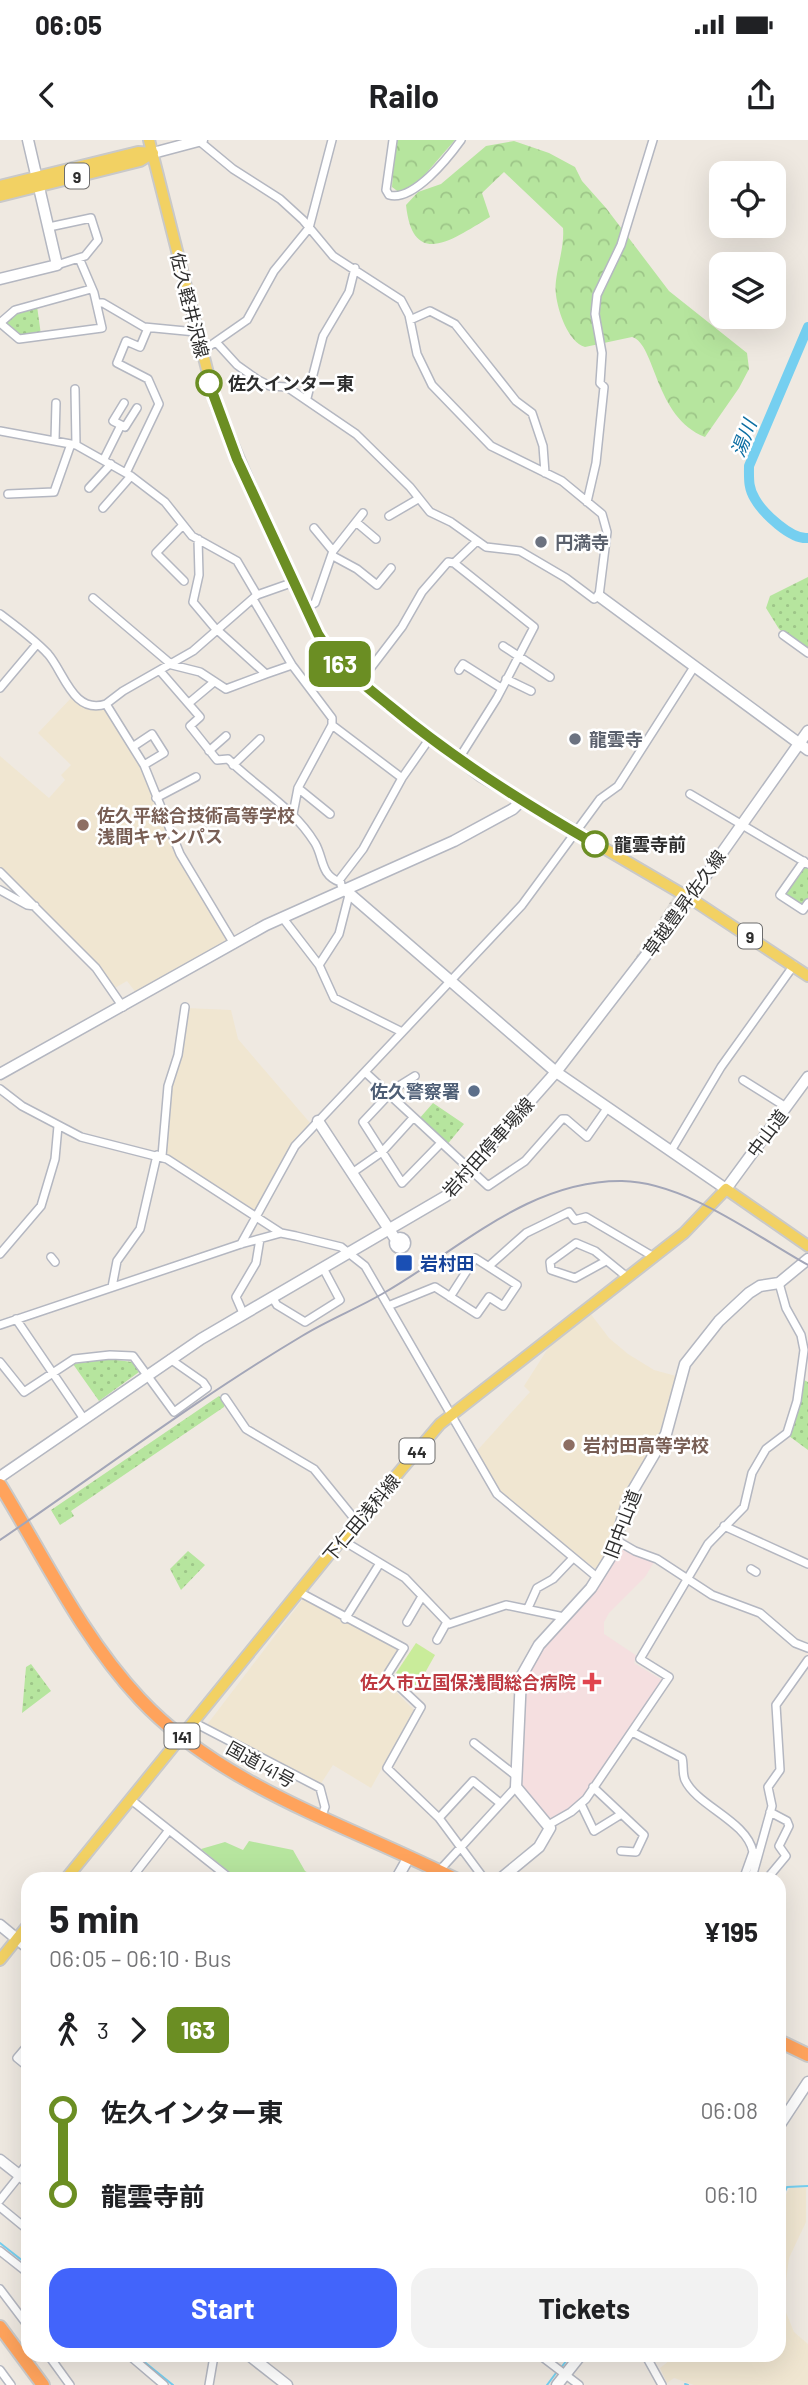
<!DOCTYPE html>
<html lang="en">
<head>
<meta charset="utf-8">
<style>
  body { margin:0; font-family:Barlow,"Noto Sans JP",sans-serif; background:#f2f2f2; color:#202124; height:100vh; display:flex; flex-direction:column; font-size:26px; white-space:nowrap }
  * { box-sizing:border-box; margin:0 }
  p { font-size:23px; color:#757577 }
  .icon { flex:none; width:38px; height:38px; fill:none; stroke:currentColor; stroke-width:2; stroke-linecap:round; stroke-linejoin:round }
  .map { position:relative; flex:1; overflow:hidden }
  .sheet { position:absolute; left:21px; top:1732px; width:765px; height:490px; display:flex; flex-direction:column; background:#fff; border-radius:21px; box-shadow:0 7px 28px #0002 }
  .sheet>* { flex:none }
  .badge { padding:0 14px; border-radius:10px; font-size:24px; line-height:46px }
  .controls { position:absolute; left:709px; top:21px; display:grid; gap:14px }
  .controls a { display:grid; place-items:center; width:77px; height:77px; border-radius:14px; background:#fff; box-shadow:0 7px 28px #0002; font-size:35px }
  .map>.badge { position:absolute; translate:-50% -50%; box-shadow:0 0 0 4px #fff }
  .legs { display:flex; align-items:center; gap:10px; height:77px; padding:0 28px; font-size:23px }
  .legs p { margin-inline-start:auto }
  .headline { display:flex; align-items:center; justify-content:space-between; height:119px; padding:0 28px }
  h1 { font-size:38px; font-weight:700; line-height:52px }
  .cta { display:flex; gap:14px; margin-top:auto; padding:14px 28px }
  .cta a { flex:1; height:80px; border-radius:21px; background:#4264fb; color:#fff; font-size:28px; font-weight:700; line-height:80px; text-align:center }
  .cta a+a { background:#f2f2f2; color:#202124 }
  ul { padding:0 28px; list-style:none }
  li { display:flex; align-items:center; gap:24px; height:84px; font-size:26px }
  li i { display:grid; place-items:center; width:10px; height:100%; margin:0 9px; background:currentColor }
  li i::after { content:''; width:18px; height:18px; margin:-9px; border:5px solid; border-radius:50%; background:#fff }
  li p { margin-inline-start:auto }
  li:first-child i { background:linear-gradient(#0000 50%,currentColor 0) }
  li:last-child i { background:linear-gradient(currentColor 50%,#0000 0) }
  .status { display:flex; justify-content:space-between; align-items:center; height:49px; padding:0 35px; background:#fff; direction:ltr }
  .status svg { height:19px; fill:currentColor }
  header { display:flex; justify-content:space-between; align-items:center; height:91px; padding:0 28px; background:#fff; font-size:32px; font-weight:700 }
  .map>svg:first-child { display:block }
  .education { fill:#f0e6d1 }
  .medical { fill:#f5dfe0 }
  .grass { fill:#b6e59e }
  .forest { fill:url(#forest-crowns) }
  .park { fill:url(#park-dots) }
  .pitch { fill:#c9ec9a }
  .plaza { fill:url(#plaza-grid) }
  .lines { fill:none; stroke-linecap:round; stroke-linejoin:round }
  .stream { stroke:#75cff0; stroke-width:2 }
  .river { stroke:#75cff0; stroke-width:10 }
  .street-casing { stroke:#b4b7c1; stroke-width:10 }
  .secondary-casing { stroke:#b4b7c1; stroke-width:13 }
  .primary-casing { stroke:#c9c9c9; stroke-width:14 }
  .highway-casing { stroke:#c9c9c9; stroke-width:16 }
  .street { stroke:#fff; stroke-width:7 }
  .secondary { stroke:#fff; stroke-width:10 }
  .primary { stroke:#f2d163; stroke-width:10 }
  .highway { stroke:#ffa35c; stroke-width:12 }
  .rail { stroke:#a3a6b8; stroke-width:2 }
  .line-1-casing { stroke:#fff; stroke-width:16 }
  .line-1 { stroke:#6b8e23; stroke-width:10 }
  .stop-1-dot { fill:#fff; stroke:#6b8e23; stroke-width:3.5 }
  .worship-dot { fill:#6b7280; stroke:#fff; stroke-width:2.5 }
  .education-dot { fill:#8d6e63; stroke:#fff; stroke-width:2.5 }
  .service-dot { fill:#5c6f8a; stroke:#fff; stroke-width:2.5 }
  .transit-dot { fill:#1a4fb4; stroke:#fff; stroke-width:2.5 }
  .health-dot { fill:#e0444e; stroke:#fff; stroke-width:2.5 }
  .labels { text-anchor:middle; dominant-baseline:central; stroke-width:5; stroke-linejoin:round; paint-order:stroke }
  .shield { fill:#fff; stroke:#6d6d6d; stroke-width:2 }
  .shield-label { font-size:16px; font-weight:bold; fill:#2e2e2e }
  .street-label { font-size:18px; fill:#2e2e2e; stroke:#fff }
  .stop-label { font-size:18px; font-weight:bold; fill:#2e2e2e; stroke:#fff; text-anchor:start }
  .worship-label { font-size:18px; font-weight:bold; fill:#5b616d; stroke:#fff; text-anchor:start }
  .education-label { font-size:18px; font-weight:bold; fill:#785e54; stroke:#fff; text-anchor:start }
  .service-label { font-size:18px; font-weight:bold; fill:#4e5e75; stroke:#fff; text-anchor:end }
  .transit-label { font-size:18px; font-weight:bold; fill:#164399; stroke:#fff; text-anchor:start }
  .health-label { font-size:18px; font-weight:bold; fill:#be3a42; stroke:#fff; text-anchor:end }
  .water-label { font-size:19px; font-style:italic; fill:#0d6fa3; stroke:#fff }
</style>
</head>
<body>
<div class="status"><b>06:05</b><svg viewBox="0 0 49 12"><path d="M0 12V9h3v3zM5 12V6h3v6zM10 12V3h3v9zM15 12V0h3v12zM26 1h20v11H26zM47 4h2v5h-2z"/></svg></div>
<header><svg class="icon" aria-label="back" viewBox="0 0 24 24"><path d="M15 5l-7 7 7 7"/></svg>Railo<svg class="icon" aria-label="share" viewBox="0 0 24 24"><path d="M12 15V3M7 8l5-5 5 5M5 13v7h14v-7"/></svg></header>
<div class="map">
<svg width="808" height="2245" viewBox="0 0 808 2245">
  <defs>
    <pattern id="forest-crowns" width="20" height="18" patternUnits="userSpaceOnUse" patternTransform="scale(1.75)"><rect width="20" height="18" fill="#b6e59e"/><path d="M2 6a3 3 0 1 1 6 0M12 15a3 3 0 1 1 6 0" fill="none" stroke="#9dc588"/></pattern>
    <pattern id="park-dots" width="8" height="8" patternUnits="userSpaceOnUse" patternTransform="scale(1.75)"><rect width="8" height="8" fill="#b6e59e"/><path d="M2 2h.1M6 6h.1" fill="none" stroke="#9dc588" stroke-width="1.8" stroke-linecap="round"/></pattern>
    <pattern id="plaza-grid" width="8" height="8" patternUnits="userSpaceOnUse" patternTransform="scale(1.75)"><rect width="8" height="8" fill="#dfdcd8"/><path d="M0 4h8M4 0v8" fill="none" stroke="#c0bdba"/></pattern>
  </defs>
  <rect width="100%" height="100%" fill="#efe9e1"/>
  <!-- education -->
  <path class="education" d="M72,557L89,568L104,567L141,627L177,712L228,801L137,854L127,841L113,849L0,729V616L49,658L65,640L61,635L71,625L38,593Z
    M186,868L231,870L238,899L311,984L283,1018L255,1070L165,1013L170,948Z
    M590,1173L609,1198L628,1214L654,1230L676,1236L670,1269L660,1296L627,1351L607,1415L597,1430L507,1361L496,1349L474,1314L530,1252L524,1246L552,1202Z
    M303,1459L399,1509L382,1538L414,1570L371,1648L333,1625L320,1645L206,1586Z
    M790,2048H806V2082L789,2118L783,2165L794,2192L808,2204V2245H694L674,2238L667,2243L660,2228L675,2216H779V2066Z"/>
  <!-- medical -->
  <path class="medical" d="M618,1405L631,1414L654,1422L645,1437L609,1473L604,1482V1494L637,1516L634,1523L662,1540L587,1651L571,1669L551,1678L530,1660L521,1646L523,1544L544,1505Z"/>
  <!-- grass -->
  <path class="grass" d="M249,1701L293,1710L305,1731L318,1739H238L201,1709L225,1702L243,1710Z"/>
  <!-- forest -->
  <path class="forest" d="M395,0H455L415,46L400,53L392,47Z
    M514,1L549,13L575,27L582,41L606,68L669,151L747,213L749,229L739,248L705,297C654,277 656,204 632,197L585,207C568,202 558,171 556,155C553,137 565,110 563,88L504,32L482,53L490,77C453,99 413,130 406,65L418,52L441,44L486,6Z"/>
  <!-- park -->
  <path class="park" d="M37,166L41,195L19,198L6,183L18,172Z
    M808,437V511L779,489L766,468L770,456Z
    M803,725L808,728V759L803,767L783,755Z
    M433,963L464,984L446,1006L418,980Z
    M110,1219L132,1222L139,1232L99,1261L73,1224Z
    M802,1239L808,1242V1310L789,1296Z
    M219,1256L225,1263L224,1267L71,1371L74,1376L60,1385L51,1370Z
    M188,1411L205,1425L181,1450L170,1429Z
    M31,1524L51,1551L22,1573L26,1527Z"/>
  <!-- pitch -->
  <path class="pitch" d="M416,1503L435,1515L417,1547L396,1533Z"/>
  <!-- plaza -->
  <path class="plaza" d="M675,754L679,757L680,764L623,838Z"/>
  <g class="lines">
    <!-- stream -->
    <path class="stream" d="M779,2063L787,2047L808,2046
      M0,2103L28,2125
      M137,2216L173,2245
      M560,2229L570,2216
      M685,2244L688,2245
      M547,2245L556,2233"/>
    <!-- river -->
    <path class="river" d="M808,187L749,326C749,338 748,348 755,359C763,373 791,400 808,398"/>
    <defs>
      <path id="street" d="M198,0L233,29L280,59L303,80L333,116L401,160L409,175L417,214L432,245L491,306L562,341L602,374L607,392L599,456L594,459L566,438L520,411L486,407L451,382L430,372L410,347L356,294L287,247L270,246L258,240L237,225L216,202
        M393,0L386,50L389,55C413,62 448,18 461,0
        M49,87L91,78L98,100L85,116L57,125
        M97,163H103L144,187L196,192
        M410,180L430,171L455,184L516,261L532,273L543,306L545,333
        M0,183L19,199L102,188L94,153L79,118
        M0,183L15,170L91,149
        M201,212L247,180L274,131L309,88L332,0
        M75,249L76,305
        M307,258L323,196L349,152L355,128
        M121,285L125,287L137,268
        M0,291L76,305L131,336L165,362L192,396L237,421L257,455
        M55,300L56,263
        M104,319L121,285L113,281L124,263
        M126,333L159,264L148,239L117,223L126,201L140,207L148,188
        M89,348L111,324
        M8,354L54,352L71,304
        M587,362L596,323L604,247L600,243L602,213L595,174L597,155L621,105L653,0
        M103,368L131,336
        M389,376L418,359
        M356,382L376,399
        M182,386L156,413L184,441
        M198,399L199,435L193,462L214,487L266,534L292,525
        M333,411L363,373
        M333,416L357,429L377,445L391,428
        M93,458L172,525L200,532L226,549L266,534
        M253,459L292,525L332,578V585L298,648L293,674
        M306,468L315,463L333,411L314,388
        M0,474C16,486 34,499 48,514C64,532 73,575 106,564L144,625L180,714L234,804
        M783,495L808,513
        M503,506L550,537
        M459,530L463,524L501,548
        M161,532L200,577L190,586L217,620L228,619C257,648 293,667 315,703C324,718 320,735 340,742
        M506,539L531,551
        M360,542L402,487L422,452L448,422L454,423
        M0,548L37,504
        M189,563L214,542
        M106,564L123,551L193,511L257,455L294,442
        M332,585L402,638
        M134,606L152,594L164,613L144,625
        M209,611L226,596
        M458,620L497,558L534,487L454,423L477,401
        M233,625L260,599
        M298,648L330,674
        M690,654L808,724
        M156,658L196,637
        M804,721L780,755L803,770L808,763
        M0,732L96,828L123,867
        M341,745L340,739L363,709L402,638L430,598
        M0,750L27,765L35,766
        M282,777L319,825L334,858L402,892
        M319,825L339,794L349,755
        M365,932L488,1046L525,1021L562,979H566L587,997L608,967
        M415,936L394,949L363,982L402,1043L440,1004
        M743,940L786,967
        M0,949L22,966L81,997L167,1019L281,1093
        M671,1011L721,927L794,825
        M162,1016L168,946L178,915L185,867
        M352,1033L382,1012L412,979
        M241,1104L295,1006L522,765L600,659L618,646L694,527
        M0,1114L41,1066L55,1019L58,986
        M51,1117L55,1122
        M606,1121L575,1138L551,1130L550,1122L576,1103L595,1111L627,1137
        M489,1126L526,1093L569,1072L575,1080L586,1077L654,1117
        M112,1147L117,1121L140,1089L157,1015
        M272,1157L277,1165L305,1182L340,1160L323,1128
        M388,1166L435,1147L477,1174L489,1157L503,1166L517,1145L475,1118L450,1157
        M243,1173L236,1157L256,1123L260,1099
        M16,1179L84,1279
        M0,1185L241,1104L281,1093L296,1096L341,1107L365,1126L497,1354L598,1438
        M0,1222L24,1252L74,1219L110,1215L133,1216L174,1272L207,1248L203,1242L170,1219
        M225,1258L246,1289L314,1329L357,1382
        M724,1386L808,1424
        M342,1400L405,1438L449,1484L506,1465L564,1477
        M616,1400L635,1411L657,1419L712,1455L760,1473L795,1503L808,1508
        M751,1429L756,1432
        M299,1452L404,1508L387,1535L421,1567L387,1628L439,1678L485,1740
        M528,1468L537,1448L553,1439L573,1418
        M345,1479L380,1423
        M407,1482L421,1458
        M437,1500L447,1482
        M193,1582L320,1648L325,1667L322,1676
        M632,1592L682,1618C684,1625 682,1633 685,1640C697,1666 747,1681 753,1712L758,1713
        M474,1603L515,1635
        M593,1647L644,1695L636,1712L621,1711
        M130,1659L232,1740
        M581,1664L594,1691L620,1675
        M439,1678L473,1641L500,1663
        M550,1684L571,1672L586,1659L669,1537L640,1519L708,1404L744,1367L752,1333L766,1309L787,1293L797,1261L804,1210L801,1195L786,1168L779,1143
        M439,1731L516,1647
        M130,1740L169,1690
        M743,1740L753,1712
        M756,1740L753,1734L772,1666L768,1647L780,1630L776,1565L808,1520
        M766,1740L786,1716L779,1706L789,1686L787,1681L770,1672
        M28,1905L17,1918L28,1927
        M0,2060L20,2035
        M0,2067L28,2090
        M0,2111L28,2133
        M0,2149L28,2186
        M49,2216L70,2245
        M130,2216L164,2245
        M541,2216L579,2245
        M646,2216L662,2245
        M0,2230L11,2245
        M209,2245L214,2216"/>
      <path id="secondary" d="M153,13L202,0
        M0,139L57,125L28,0
        M599,456L808,610
        M344,749L556,932L726,1049L808,937
        M0,934L266,785L454,701L513,669L522,660
        M318,981L396,1100
        M395 1103a5 5 0 1 1 10 0a5 5 0 1 1-10 0Z
        M0,1337L201,1199L446,1056L556,932L690,758L808,591
        M396,1740L409,1717
        M499,1740L539,1707L550,1688L516,1647L521,1537L539,1505L591,1448L611,1416L629,1357L666,1294L685,1224L719,1181L749,1153L760,1146L779,1143L808,1119
        M0,1785L28,1808
        M779,1986L808,1942
        M0,2020L28,2042
        M20,2035L28,2025
        M250,2216L287,2245
        M557,2245L580,2216"/>
      <path id="primary" d="M149,0L216,265L264,378L318,494L330,513L360,542L481,636L696,762L808,836
        M0,46L138,12L153,13
        M0,56L140,21L153,13
        M65,1740L327,1417L440,1284L684,1093L726,1049L808,1106
        M0,1820L28,1785"/>
      <path id="highway" d="M0,1345C44,1417 82,1497 140,1559C223,1648 351,1686 457,1740
        M779,1901L808,1915
        M0,2187L43,2245"/>
    </defs>
    <!-- street casing -->
    <use href="#street" class="street-casing"/>
    <!-- secondary casing -->
    <use href="#secondary" class="secondary-casing"/>
    <!-- primary casing -->
    <use href="#primary" class="primary-casing"/>
    <!-- highway casing -->
    <use href="#highway" class="highway-casing"/>
    <!-- street -->
    <use href="#street" class="street"/>
    <!-- secondary -->
    <use href="#secondary" class="secondary"/>
    <!-- primary -->
    <use href="#primary" class="primary"/>
    <!-- highway -->
    <use href="#highway" class="highway"/>
    <!-- rail -->
    <path class="rail" d="M0,1400C100,1332 198,1258 302,1196C328,1180 356,1169 382,1154C458,1111 528,1040 622,1041C685,1042 754,1095 808,1125"/>
  </g>
  <g class="lines">
    <defs>
      <path id="line-1" d="M209,243L237,319L318,494C336,524 363,544 390,566C454,619 522,662 595,704"/>
    </defs>
    <!-- line-1 casing -->
    <use href="#line-1" class="line-1-casing"/>
    <!-- line-1 -->
    <use href="#line-1" class="line-1"/>
  </g>
  <!-- markers -->
  <g class="stop-1-dot">
    <circle cx="209" cy="243" r="12"/>
    <circle cx="595" cy="704" r="12"/>
  </g>
  <g class="worship-dot">
    <circle cx="541" cy="402" r="7"/>
    <circle cx="575" cy="599" r="7"/>
  </g>
  <g class="education-dot">
    <circle cx="83" cy="685" r="7"/>
    <circle cx="569" cy="1305" r="7"/>
  </g>
  <circle class="service-dot" cx="474" cy="951" r="7"/>
  <rect class="transit-dot" x="395" y="1114" width="18" height="18" rx="3.5"/>
  <path class="health-dot" d="M588.5 1531.5h7v7h7v7h-7v7h-7v-7h-7v-7h7z"/>
  <g class="labels">
    <!-- shield labels -->
    <g class="shield">
      <rect x="65" y="23.5" width="24" height="25" rx="5"/>
      <rect x="738" y="783.5" width="24" height="25" rx="5"/>
      <rect x="399.5" y="1298.5" width="35" height="25" rx="5"/>
      <rect x="164.5" y="1583.5" width="35" height="25" rx="5"/>
    </g>
    <g class="shield-label">
      <text x="77" y="36">9</text>
      <text x="750" y="796">9</text>
      <text x="417" y="1311">44</text>
      <text x="182" y="1596">141</text>
    </g>
    <!-- street labels -->
    <g class="street-label">
      <text transform="translate(190 165) rotate(76)">佐久軽井沢線</text>
      <text transform="translate(684 763) rotate(-54)">草越豊昇佐久線</text>
      <text transform="translate(767 993) rotate(-53)">中山道</text>
      <text transform="translate(488 1007) rotate(-48)">岩村田停車場線</text>
      <text transform="translate(361 1378) rotate(-50)">下仁田浅科線</text>
      <text transform="translate(622 1384) rotate(-69)">旧中山道</text>
      <text transform="translate(261 1624) rotate(29)">国道141号</text>
    </g>
    <!-- stop labels -->
    <g class="stop-label">
      <text x="228" y="243">佐久インター東</text>
      <text x="614" y="704">龍雲寺前</text>
    </g>
    <!-- worship labels -->
    <g class="worship-label">
      <text x="555" y="402">円満寺</text>
      <text x="589" y="599">龍雲寺</text>
    </g>
    <!-- education labels -->
    <g class="education-label">
      <text x="97" y="675">佐久平総合技術高等学校<tspan x="97" dy="21">浅間キャンパス</tspan></text>
      <text x="583" y="1305">岩村田高等学校</text>
    </g>
    <!-- service labels -->
    <g class="service-label">
      <text x="460" y="951">佐久警察署</text>
    </g>
    <!-- transit labels -->
    <g class="transit-label">
      <text x="420" y="1123">岩村田</text>
    </g>
    <!-- health labels -->
    <g class="health-label">
      <text x="576" y="1542">佐久市立国保浅間総合病院</text>
    </g>
    <!-- water labels -->
    <g class="water-label">
      <text transform="translate(743 298) rotate(-69)">湯川</text>
    </g>
  </g>
</svg>
<div class="controls">
<a><svg class="icon" aria-label="locate" viewBox="0 0 24 24"><circle cx="12" cy="12" r="6"/><path d="M12 2v4M12 18v4M2 12h4M18 12h4"/></svg></a>
<a><svg class="icon" aria-label="layers" viewBox="0 0 24 24"><path d="M12 4l9 5-9 5-9-5zM3 14l9 5 9-5"/></svg></a>
</div>
<b class="badge" style="left:340px;top:524px;background:#6b8e23;color:#fff">163</b>
<section class="sheet">
<div class="headline"><div><h1>5 min</h1><p>06:05 – 06:10 · Bus</p></div><b>¥195</b></div>
<div class="legs"><svg class="icon" aria-label="walk" viewBox="0 0 24 24"><circle cx="13" cy="4" r="2"/><path d="M13 8l-2 6 4 7M11 14l-3 7M7 12l3-4h3l4 4"/></svg>3<svg class="icon" aria-label="forward" viewBox="0 0 24 24"><path d="M9 5l7 7-7 7"/></svg><b class="badge" style="background:#6b8e23;color:#fff">163</b></div>
<ul>
<li><i style="color:#6b8e23"></i><b>佐久インター東</b><p>06:08</p></li>
<li><i style="color:#6b8e23"></i><b>龍雲寺前</b><p>06:10</p></li>
</ul>
<div class="cta"><a>Start</a><a>Tickets</a></div>
</section>
</div>
</body>
</html>
